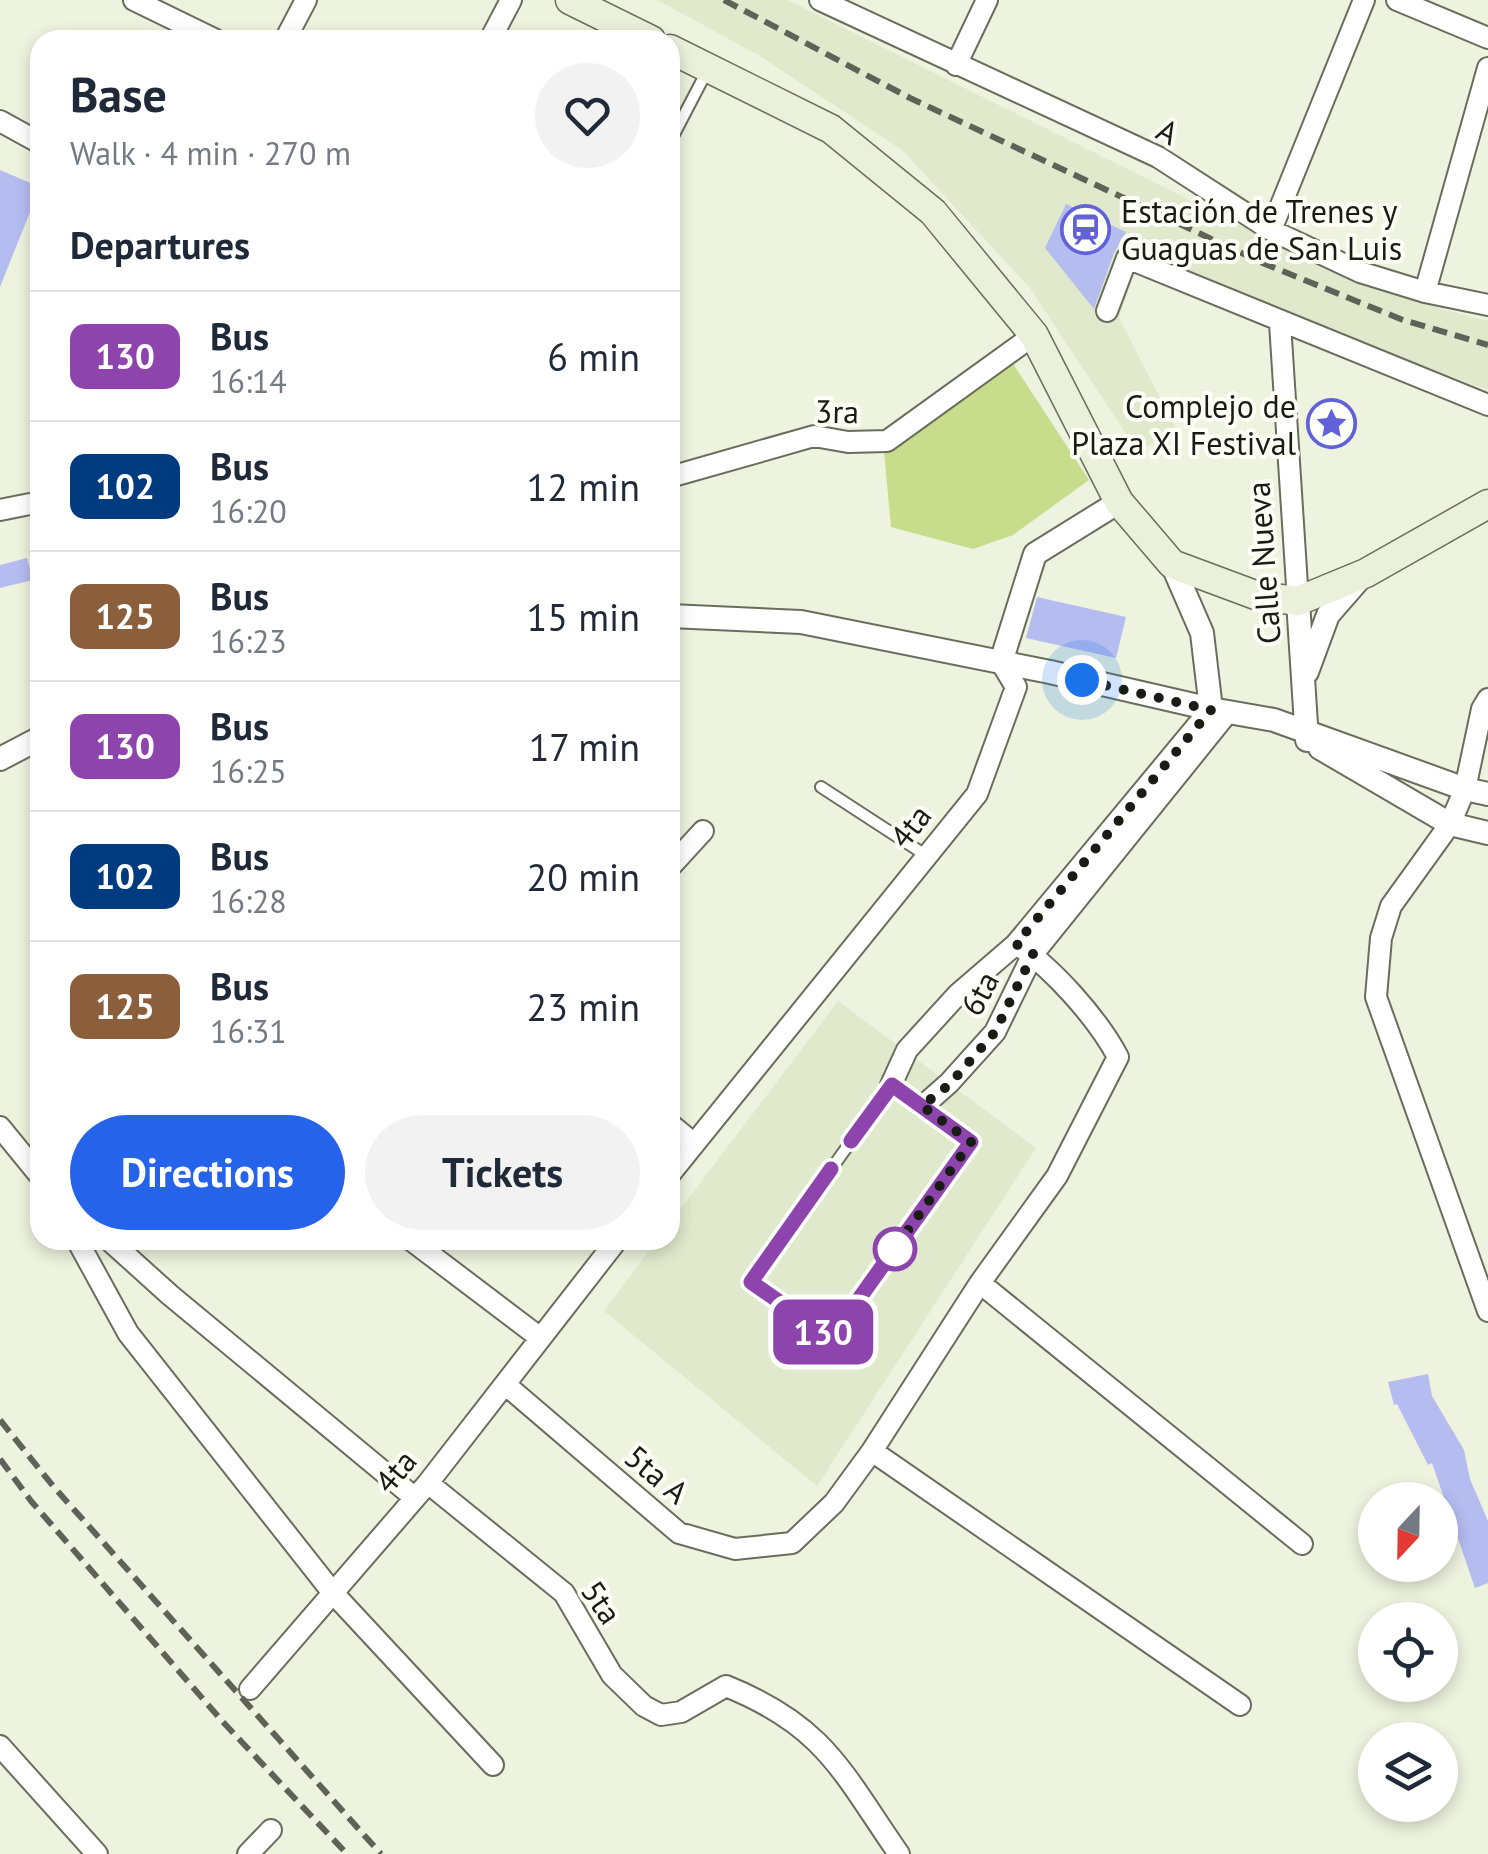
<!DOCTYPE html>
<html lang="en">
<head>
<meta charset="utf-8">
<style>
  body { margin:0; font-family:"PT Sans",sans-serif; background:#f2f2f3; color:#1f2937; height:100vh; display:flex; flex-direction:column; font-size:38px; white-space:nowrap }
  * { box-sizing:border-box; margin:0 }
  p { font-size:32px; color:#747a83 }
  .icon { flex:none; width:55px; height:55px; fill:none; stroke:currentColor; stroke-width:2; stroke-linecap:round; stroke-linejoin:round }
  .map { position:relative; flex:1; overflow:hidden }
  .panel { position:absolute; left:30px; top:30px; width:650px; height:1220px; display:flex; flex-direction:column; background:#fff; border-radius:30px; box-shadow:0 5px 15px #0003 }
  .panel>* { flex:none }
  .badge { padding:0 20px; border-radius:15px; font-size:35px; line-height:65px }
  .needle { width:65px; rotate:202deg }
  .controls { position:absolute; left:1358px; top:1482px; display:grid; gap:20px }
  .controls a { display:grid; place-items:center; width:100px; height:100px; border-radius:50%; background:#fff; box-shadow:0 5px 15px #0003; font-size:50px }
  .you { position:absolute; width:50px; height:50px; margin:-25px; border:8px solid #fff; border-radius:50%; background:#1a73e8; box-shadow:0 0 0 15px #1a73e833 }
  .map>.badge { position:absolute; translate:-50% -50%; box-shadow:0 0 0 5px #fff }
  h2 { padding:0 40px; font-size:38px; line-height:90px }
  .round { display:grid; place-items:center; flex:none; width:105px; height:105px; border-radius:52px; background:#f2f2f3 }
  .headline { display:flex; align-items:center; justify-content:space-between; height:170px; padding:0 40px }
  h1 { font-size:48px; font-weight:700; line-height:75px }
  .primary-button { display:flex; gap:20px; margin-top:auto; padding:20px 40px }
  .primary-button a { flex:1; height:115px; border-radius:60px; background:#2563eb; color:#fff; font-size:40px; font-weight:700; line-height:115px; text-align:center }
  .primary-button a+a { background:#f2f2f3; color:#1f2937 }
  ul { padding:0; list-style:none }
  li { display:flex; align-items:center; gap:30px; height:130px; padding:0 40px; border-top:2px solid #e0e1e3 }
  li div { flex:1 }
  li b { display:block; font-size:38px }
  li em { font-style:normal }
  li .badge { min-width:110px; font-weight:700; text-align:center }
  .map>svg:first-child { display:block }
  .built { fill:#e0e9cc }
  .green { fill:#c7dd8b }
  .building { fill:#b5bcf0 }
  .lines { fill:none; stroke-linecap:round; stroke-linejoin:round }
  .service-casing { stroke:#696e5c; stroke-width:14 }
  .minor-casing { stroke:#696e5c; stroke-width:24 }
  .tertiary-casing { stroke:#696e5c; stroke-width:26 }
  .secondary-casing { stroke:#696e5c; stroke-width:31 }
  .service { stroke:#fff; stroke-width:10 }
  .minor { stroke:#fff; stroke-width:20 }
  .tertiary { stroke:#fff; stroke-width:22 }
  .secondary { stroke:#eaf0da; stroke-width:28 }
  .rail { stroke:#5f6357; stroke-width:6; stroke-dasharray:15 8; stroke-linecap:butt }
  .line-casing { stroke:#fff; stroke-width:22 }
  .line { stroke:#8e44ad; stroke-width:15 }
  .walk { stroke:#191c14; stroke-width:10; stroke-dasharray:0 18 }
  .stop-dot { fill:#fff; stroke:#8e44ad; stroke-width:5 }
  .labels { text-anchor:middle; dominant-baseline:central; stroke-width:8; stroke-linejoin:round; paint-order:stroke }
  .street-label { font-size:32px; fill:#191c14; stroke:#fcfff6 }
  .poi-label { font-size:32px; fill:#191c14; stroke:#fcfff6; text-anchor:start }
</style>
</head>
<body>
<div class="map">
<svg width="1488" height="1854" viewBox="0 0 1488 1854">
  <rect width="100%" height="100%" fill="#edf3de"/>
  <!-- built -->
  <path class="built" d="M657,0H788L1346,278L1442,309L1488,321V390L1232,295L1140,257L1119,318L1176,429L1138,452L1030,288L902,150L760,56Z
    M838,1001L1036,1148L817,1486L604,1311L657,1240H670V1223Z"/>
  <!-- green -->
  <path class="green" d="M1012,362L1089,480L1013,535L973,549L891,527L884,451Z"/>
  <!-- building -->
  <path class="building" d="M0,170L40,187L0,287Z
    M1066,204L1126,232L1114,253L1094,309L1045,248Z
    M27,558L33,580L0,588V565Z
    M1037,597L1126,617L1116,658L1026,638Z
    M1428,1374L1432,1396L1464,1450L1470,1479L1488,1521V1583L1475,1588L1432,1463L1428,1465L1397,1404L1394,1405L1388,1382Z"/>
  <g class="lines">
    <defs>
      <path id="service" d="M670,142L708,69
        M821,787L927,856
        M891,1085L971,1142L831,1338L751,1282Z"/>
      <path id="minor" d="M134,0L216,40
        M820,0L1158,157L1271,230L1360,272L1425,292L1488,305
        M1397,0L1488,38
        M285,40L306,0
        M490,40L511,0
        M956,65L987,0
        M0,121L40,143
        M1271,230L1364,0
        M1425,292L1488,68
        M1107,311L1127,258L1488,405
        M1280,323L1298,601
        M670,477L814,436L848,442L887,441L1034,335
        M0,510L40,502
        M1488,699L1482,709L1465,789L1450,824L1391,906L1381,938L1376,997L1488,1311
        M670,867L703,831
        M891,1085L907,1050L958,994L1016,944L1211,709
        M923,1106L949,1083L995,1032L1033,954L1228,712
        M670,1124L694,1144
        M0,1127L40,1176
        M670,1174L977,794L1016,687L1001,662
        M77,1240L128,1333L333,1593L493,1765
        M109,1240L170,1295L415,1498
        M411,1240L539,1337
        M980,1283L1302,1544
        M506,1385L679,1533L735,1549L792,1543L834,1503L872,1451L980,1283L1057,1176L1118,1057C1098,1019 1052,967 1016,944
        M872,1451L1240,1705
        M428,1483L564,1593L612,1675L644,1706L661,1715L681,1712L726,1686C825,1726 842,1772 899,1854
        M250,1689L428,1483L617,1240
        M0,1746L97,1854
        M248,1854L271,1830"/>
      <path id="tertiary" d="M1172,564L1202,633L1211,709
        M1298,601L1307,740
        M670,616L801,622L1050,672L1211,709L1274,720L1465,789L1488,794
        M1001,662L1035,554L1119,502
        M1307,672L1328,615L1362,576
        M1320,748L1450,824L1488,833
        M0,759L40,738"/>
      <path id="secondary" d="M570,0L651,40
        M670,49L831,129L933,212L1034,335L1119,502L1172,564L1258,596L1298,601L1366,573L1488,504"/>
    </defs>
    <!-- service casing -->
    <use href="#service" class="service-casing"/>
    <!-- minor casing -->
    <use href="#minor" class="minor-casing"/>
    <!-- tertiary casing -->
    <use href="#tertiary" class="tertiary-casing"/>
    <!-- secondary casing -->
    <use href="#secondary" class="secondary-casing"/>
    <!-- service -->
    <use href="#service" class="service"/>
    <!-- minor -->
    <use href="#minor" class="minor"/>
    <!-- tertiary -->
    <use href="#tertiary" class="tertiary"/>
    <!-- secondary -->
    <use href="#secondary" class="secondary"/>
    <!-- rail -->
    <path class="rail" d="M724,0L910,98L1265,264L1403,320L1488,345
      M0,1420L53,1486L381,1854
      M0,1459L31,1501L223,1722L347,1854"/>
  </g>
  <g class="lines">
    <defs>
      <path id="line" d="M831,1169L751,1282L831,1338L971,1142L892,1085L851,1141"/>
    </defs>
    <!-- line casing -->
    <use href="#line" class="line-casing"/>
    <!-- line -->
    <use href="#line" class="line"/>
    <!-- walk -->
    <path class="walk" d="M895,1249L891,1254L971,1142L922,1106L950,1084L995,1032L1033,954L1016,944L1211,710L1082,680"/>
  </g>
  <!-- icons -->
  <defs>
    <symbol id="station-ring" viewBox="-11 -11 22 22"><circle r="9.5" fill="#fcfff6" stroke="#6162da" stroke-width="1.5"/><path d="M-3-6H3Q5-6 5-4V2Q5 4 3 4L4.5 6H3L1.5 4h-3L-3 6H-4.5L-3 4Q-5 4-5 2V-4Q-5-6-3-6ZM-3.5-4v3h7v-3ZM-3.5 1v1.5H-2V1ZM2 1v1.5H3.5V1Z" fill="#6162da"/></symbol>
    <symbol id="sight-ring" viewBox="-11 -11 22 22"><circle r="9.5" fill="#fcfff6" stroke="#6162da" stroke-width="1.5"/><path d="M0-6L1.8-2.2L6-1.7L2.9 1.2L3.7 5.4L0 3.3L-3.7 5.4L-2.9 1.2L-6-1.7L-1.8-2.2Z" fill="#6162da"/></symbol>
  </defs>
  <g fill-rule="evenodd">
    <use href="#station-ring" x="1058" y="202" width="55" height="55"/>
    <use href="#sight-ring" x="1304" y="396" width="55" height="55"/>
  </g>
  <!-- markers -->
  <circle class="stop-dot" cx="895" cy="1249" r="20"/>
  <g class="labels">
    <!-- street labels -->
    <g class="street-label">
      <text transform="translate(1168 131) rotate(28)">A</text>
      <text transform="translate(837 411) rotate(1)">3ra</text>
      <text transform="translate(1263 563) rotate(-94)">Calle Nueva</text>
      <text transform="translate(910 826) rotate(-52)">4ta</text>
      <text transform="translate(979 993) rotate(-62)">6ta</text>
      <text transform="translate(395 1471) rotate(-50)">4ta</text>
      <text transform="translate(657 1474) rotate(40)">5ta A</text>
      <text transform="translate(602 1602) rotate(56)">5ta</text>
    </g>
    <!-- poi labels -->
    <g class="poi-label">
      <text x="1121" y="211">Estación de Trenes y<tspan x="1121" dy="37">Guaguas de San Luis</tspan></text>
      <text x="1296" y="406" text-anchor="end">Complejo de<tspan x="1296" dy="37">Plaza XI Festival</tspan></text>
    </g>
  </g>
</svg>
<div class="controls">
<a><svg class="needle" viewBox="-14 -14 28 28"><path d="M0-13l5 13h-10z" fill="#e53935"/><path d="M0 13l5-13h-10z" fill="#747a83"/></svg></a>
<a><svg class="icon" aria-label="locate" viewBox="0 0 24 24"><circle cx="12" cy="12" r="6"/><path d="M12 2v4M12 18v4M2 12h4M18 12h4"/></svg></a>
<a><svg class="icon" aria-label="layers" viewBox="0 0 24 24"><path d="M12 4l9 5-9 5-9-5zM3 14l9 5 9-5"/></svg></a>
</div>
<div class="you" style="left:1082px;top:680px"></div>
<b class="badge" style="left:823px;top:1332px;background:#8e44ad;color:#fff">130</b>
<section class="panel">
<div class="headline"><div><h1>Base</h1><p>Walk · 4 min · 270 m</p></div><a class="round"><svg class="icon" aria-label="heart" viewBox="0 0 24 24"><path d="M12 20l-8-8c-3-5 5-10 8-4 3-6 11-1 8 4z"/></svg></a></div>
<h2>Departures</h2>
<ul>
<li><span class="badge" style="background:#8e44ad;color:#fff">130</span><div><b>Bus</b><p>16:14</p></div><em>6 min</em></li>
<li><span class="badge" style="background:#003b80;color:#fff">102</span><div><b>Bus</b><p>16:20</p></div><em>12 min</em></li>
<li><span class="badge" style="background:#8b5e3c;color:#fff">125</span><div><b>Bus</b><p>16:23</p></div><em>15 min</em></li>
<li><span class="badge" style="background:#8e44ad;color:#fff">130</span><div><b>Bus</b><p>16:25</p></div><em>17 min</em></li>
<li><span class="badge" style="background:#003b80;color:#fff">102</span><div><b>Bus</b><p>16:28</p></div><em>20 min</em></li>
<li><span class="badge" style="background:#8b5e3c;color:#fff">125</span><div><b>Bus</b><p>16:31</p></div><em>23 min</em></li>
</ul>
<div class="primary-button"><a>Directions</a><a>Tickets</a></div>
</section>
</div>
</body>
</html>
